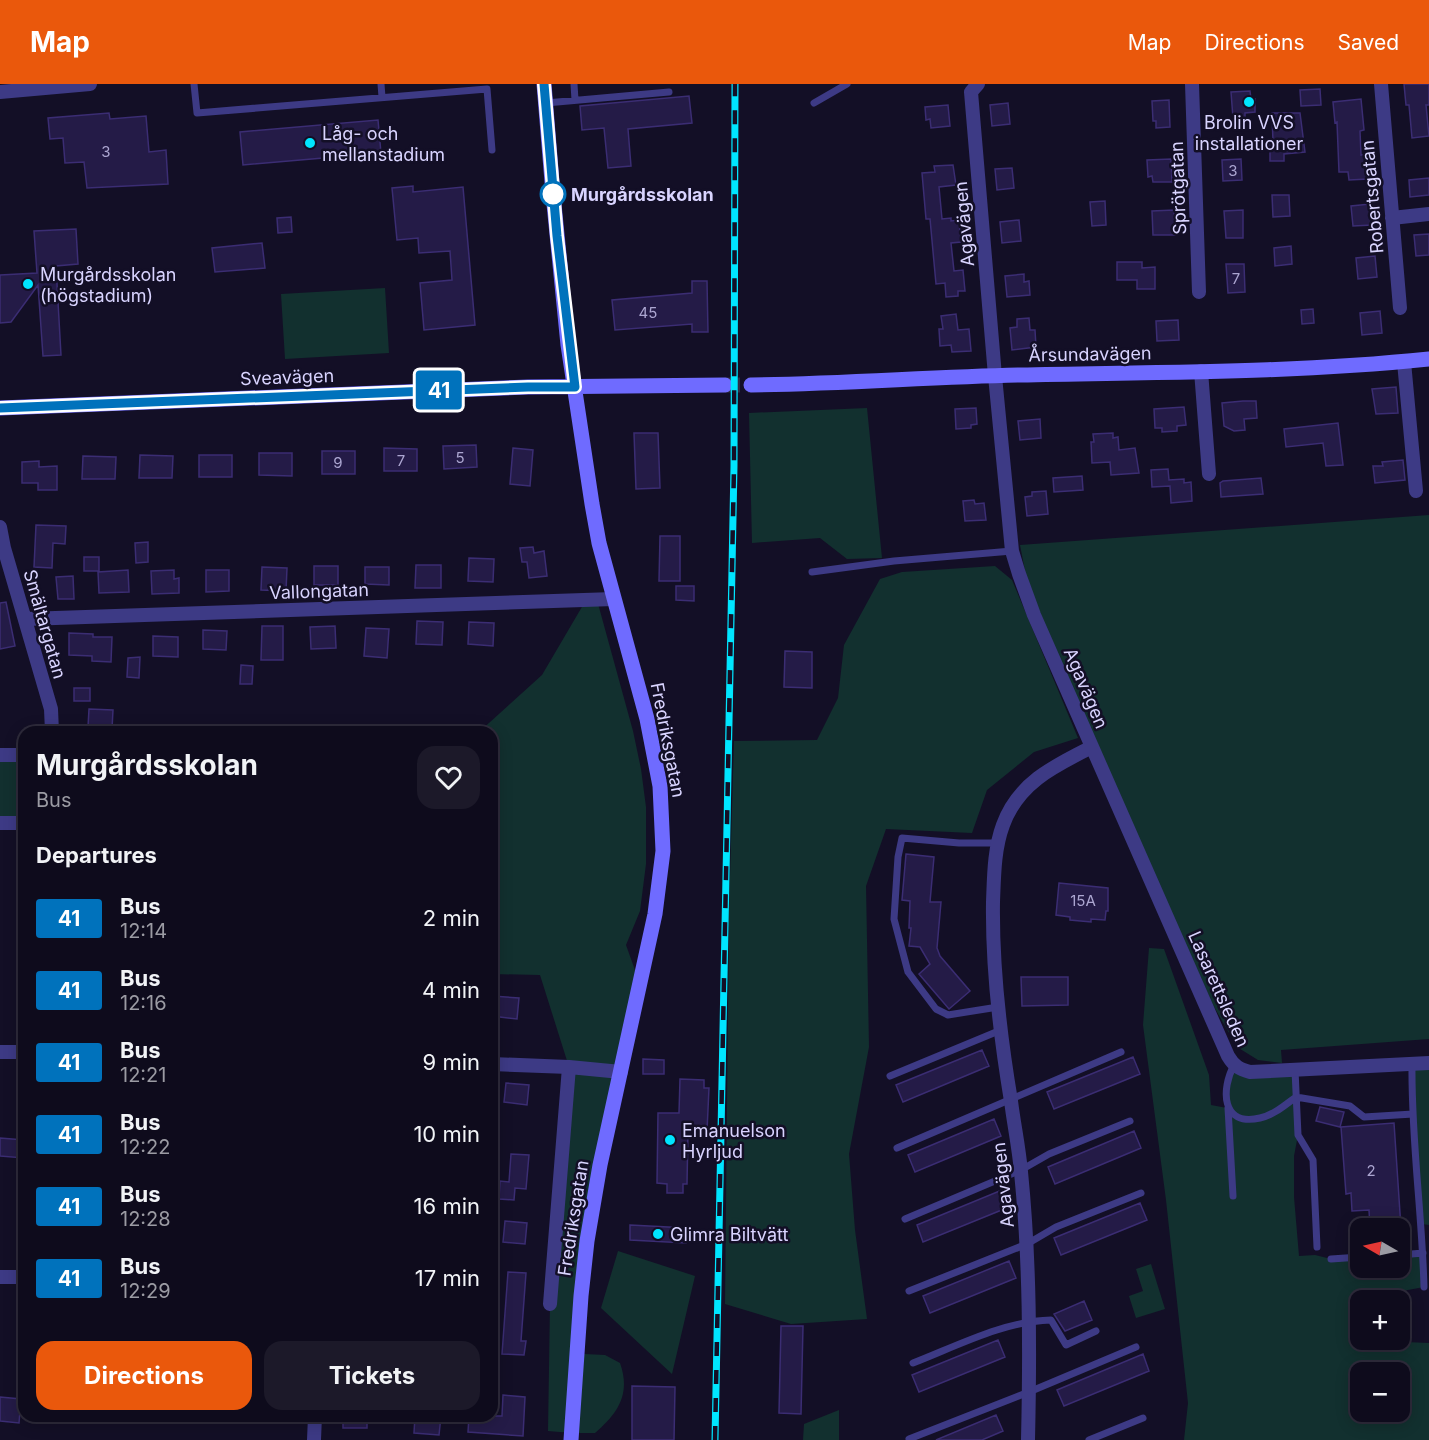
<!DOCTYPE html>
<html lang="en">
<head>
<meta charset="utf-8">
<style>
  body { margin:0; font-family:Inter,sans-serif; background:#1c1929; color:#f1f3f6; height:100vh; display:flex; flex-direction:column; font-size:22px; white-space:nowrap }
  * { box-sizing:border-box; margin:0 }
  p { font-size:20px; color:#9b9ba3 }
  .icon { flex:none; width:33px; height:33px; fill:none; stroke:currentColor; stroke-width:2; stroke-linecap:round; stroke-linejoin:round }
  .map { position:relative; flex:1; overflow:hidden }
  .sheet { position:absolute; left:18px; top:642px; width:480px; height:696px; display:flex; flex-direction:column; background:#0e0b1c; border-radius:18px; box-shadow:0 3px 15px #0003,0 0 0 2px #2e2b3b }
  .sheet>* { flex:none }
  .badge { padding:0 12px; border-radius:4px; font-size:21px; line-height:39px }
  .needle { width:39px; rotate:279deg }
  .controls { position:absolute; left:1350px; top:1134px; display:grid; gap:12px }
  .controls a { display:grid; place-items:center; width:60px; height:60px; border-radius:12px; background:#0e0b1c; box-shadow:0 3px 15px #0003,0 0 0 2px #2e2b3b; font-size:30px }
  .map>.badge { position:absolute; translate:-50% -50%; box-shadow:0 0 0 3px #fff }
  h2 { padding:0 18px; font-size:22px; line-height:54px }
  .round { display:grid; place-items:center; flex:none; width:63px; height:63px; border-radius:18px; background:#1c1929 }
  .overview { display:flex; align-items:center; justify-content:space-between; height:102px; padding:0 18px }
  h1 { font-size:28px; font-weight:700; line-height:45px }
  .primary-button { display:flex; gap:12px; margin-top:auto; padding:12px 18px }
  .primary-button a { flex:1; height:69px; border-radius:18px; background:#ea580c; color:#fff; font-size:24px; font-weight:700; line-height:69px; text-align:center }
  .primary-button a+a { background:#1c1929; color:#f1f3f6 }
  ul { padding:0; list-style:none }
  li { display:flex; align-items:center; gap:18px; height:72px; padding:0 18px }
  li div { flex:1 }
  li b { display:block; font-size:22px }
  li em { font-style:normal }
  li .badge { min-width:66px; font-weight:700; text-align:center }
  header { display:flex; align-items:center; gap:36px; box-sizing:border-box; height:84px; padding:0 30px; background:#ea580c; color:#fff }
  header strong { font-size:28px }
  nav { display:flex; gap:33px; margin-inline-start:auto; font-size:21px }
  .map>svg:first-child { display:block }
  .green { fill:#12302f; fill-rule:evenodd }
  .building { fill:#241b47; stroke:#3b2d73; stroke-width:1.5 }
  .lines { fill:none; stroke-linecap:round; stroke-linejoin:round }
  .secondary-tunnel { stroke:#312d47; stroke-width:15; stroke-dasharray:15 8; stroke-linecap:butt }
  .lane { stroke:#3d3a85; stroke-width:7 }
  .street { stroke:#3d3a85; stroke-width:14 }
  .secondary { stroke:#6f6bff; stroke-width:15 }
  .rail-casing { stroke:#00e5ff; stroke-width:7 }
  .rail { stroke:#130f26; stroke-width:4.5; stroke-dasharray:14; stroke-linecap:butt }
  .line-casing { stroke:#fff; stroke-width:14 }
  .line { stroke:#0072bc; stroke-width:9 }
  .poi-dot { fill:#00e5ff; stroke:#130f26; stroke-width:2 }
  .stop-dot { fill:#fff; stroke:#0072bc; stroke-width:3 }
  .labels { text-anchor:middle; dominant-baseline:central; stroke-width:5; stroke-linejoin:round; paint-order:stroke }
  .number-label { font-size:15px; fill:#aca6d1 }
  .poi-label { font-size:18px; fill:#d9d4ff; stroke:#130f26; text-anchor:start }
  .street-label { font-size:18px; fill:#d9d4ff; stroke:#130f26 }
  .stop-label { font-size:18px; font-weight:bold; fill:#d9d4ff; stroke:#130f26; text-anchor:start }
</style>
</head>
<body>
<header>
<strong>Map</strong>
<nav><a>Map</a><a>Directions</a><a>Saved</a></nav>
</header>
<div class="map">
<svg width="1429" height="1356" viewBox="0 0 1429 1356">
  <rect width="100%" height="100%" fill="#130f26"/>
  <!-- green -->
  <path class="green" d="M385,204L389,269L285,275L281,210Z
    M867,324L882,474L847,475L820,454L752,459L749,329Z
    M1429,431V955L1281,966L1282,979L1258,976L1237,963L1213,921L1052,562L1027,497L1020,461Z
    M995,482L1012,496L1078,654L1034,668L987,706L972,749L886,745L866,802L869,963L849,1070L855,1146L867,1235L791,1240L725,1220L729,826L734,657L817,656L838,614L844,561L880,495L902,488Z
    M586,516H597L633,647L641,685L646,723V780L640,827L626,861L640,900L600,1081L572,1349L548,1347L550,1220L569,983L540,891L492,890V648H479L542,591Z
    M0,671H24V739L0,738Z
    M1149,864L1164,865L1209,991L1211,1021L1227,1024L1225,1010L1234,981L1295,986L1298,1051L1294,1072V1113L1299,1172L1315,1171L1331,1175L1360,1173V1184H1400V1171L1423,1169L1424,1203L1376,1212H1362L1360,1256L1429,1259V1356H1184L1188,1319L1166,1116L1143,941ZM1360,1288H1400V1328H1360Z
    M1429,979V1141L1422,1140L1412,980Z
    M618,1167L695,1192L672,1290L601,1224Z
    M1151,1180L1165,1225L1136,1234L1129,1212L1143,1207L1136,1185Z
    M584,1270L605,1271L620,1279C631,1310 618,1329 595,1349H578Z
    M839,1326V1356H803L804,1340Z"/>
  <!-- building -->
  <path class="building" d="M1404,0H1429V21H1426L1429,52L1412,54L1409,21H1406Z
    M1320,5L1321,21L1301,22L1300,6Z
    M1250,7L1251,15H1255V28L1245,29V34H1233L1231,8Z
    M689,12L692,39L628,45L631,82L608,84L604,44L582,46L580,22Z
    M1361,15L1364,46L1360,47L1361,71L1366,70L1368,95L1349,96L1348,88H1339L1337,38L1335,39L1333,18Z
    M1169,16L1170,43L1156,44V37H1153L1152,17Z
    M1008,19L1010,40L992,42L990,21Z
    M948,21L950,42L931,44L930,35L926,36L925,23Z
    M109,29L110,35L146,32L149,68L166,66L168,100L87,104L84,78L65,79L63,54L50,55L48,34Z
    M1272,29H1300L1305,68L1284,70V77H1270V58H1273Z
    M378,36L381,69L243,81L240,48Z
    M1171,75L1172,98H1153L1152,92L1148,93L1147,76Z
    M1241,75L1242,96L1223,97L1222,76Z
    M953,81L956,101L939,103L942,135L951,134V137L959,136L961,158L951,159L954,187L963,186L965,207H958V212L946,213L945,199L936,200L930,135H926L922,89L935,88L934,82Z
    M1012,84L1014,104L997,106L995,85Z
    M1429,94V111L1410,113L1409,96Z
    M413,102V108L463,103L475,241L424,246L420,199L452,196L450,167L419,169L418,154L397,156L392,104Z
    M1272,111H1289L1290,132L1273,133Z
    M1105,117L1106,141L1092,142L1090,118Z
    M1370,120L1372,141L1353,142L1351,122Z
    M1174,126L1175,151H1153L1152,127Z
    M1243,126V154H1226L1224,127Z
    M291,133L292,148L278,149L277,134Z
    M1019,136L1021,157L1002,159L1000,138Z
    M76,145L78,180L56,182L61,271L43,272L38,201L11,238L0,239V191L37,189L34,147Z
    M1429,150V171L1416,172L1414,151Z
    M262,159L265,184L215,188L212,164Z
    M1291,162L1292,180L1275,182L1274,164Z
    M1375,172L1377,193L1358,195L1356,174Z
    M1117,178H1142V184L1155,183V205H1137V196H1117Z
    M1226,180H1244L1245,208L1228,209Z
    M1024,190V198L1029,197L1030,211L1007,213L1005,192Z
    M692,197H707L708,248H692V240L615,246L612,216L692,209Z
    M1313,225L1314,239L1302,240L1301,226Z
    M1380,227L1382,249L1362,251L1360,229Z
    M956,230L958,246L969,245L971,267L952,268L951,261L940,262L939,245H943L941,232Z
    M1029,234L1030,246H1035L1036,263L1012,266L1010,244L1017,243V235Z
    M1178,236L1179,256L1157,257L1156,237Z
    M1396,303L1398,329L1376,330L1372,305Z
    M1243,317H1256L1257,334L1244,335L1245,346L1234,347L1224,342L1222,319Z
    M1184,323L1186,341L1177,342V347L1162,348V344H1155L1154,325Z
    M976,324L977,340L971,341V344L956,345L955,325Z
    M1040,335L1041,354L1020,356L1018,337Z
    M1338,339L1343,381L1326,382L1323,359L1286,363L1284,345Z
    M634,349H658L660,404L636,405Z
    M1113,349V354L1118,353L1119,366L1135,364L1139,389L1111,391L1110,378L1092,379L1091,358H1094L1093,350Z
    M476,361L477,383L444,385L443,362Z
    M384,364L417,365V387H384Z
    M513,364L533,366L530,402L510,400Z
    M322,367H355V390H322Z
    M259,369H292V392L259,391Z
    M140,371L173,372L172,394H139Z
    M199,371H232V393H199Z
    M83,372L116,373L115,395H82Z
    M1403,376L1405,396L1375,399L1373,382H1383L1382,378Z
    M39,377V383L57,382V406H38V399H22V378Z
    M1168,385L1169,396L1184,395V399L1191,398L1192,417L1171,419L1170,402L1152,403L1151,386Z
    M1082,392L1083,406L1054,408L1053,394Z
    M1261,394L1263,410L1221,413L1220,399L1223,397Z
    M1046,407L1048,430L1027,432L1025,413L1032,412V408Z
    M974,416L975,420L984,419L986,436L965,437L963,417Z
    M36,441L66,442L65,460L53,459L52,484L34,483Z
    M660,452H680V497H659Z
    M148,458V478L136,479L135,459Z
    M533,463L534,469L544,467L547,492L529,494L527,478H522L520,464Z
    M84,473H99V487H84Z
    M469,474L494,475L493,498L468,497Z
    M416,481H441V504H415Z
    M314,482H338V501H314Z
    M262,483L287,484L286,507L261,506Z
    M365,483H389V501L365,500Z
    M128,486L129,508L99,509L98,488Z
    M174,486V495L179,494V509L152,510L151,487Z
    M206,486H229V507L206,508Z
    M73,492L74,515H58L56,493Z
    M676,502H694V517L676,516Z
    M6,518L15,562L0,565V519Z
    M417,537L443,538L442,561L416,560Z
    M469,538L494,539L493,562L468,560Z
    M262,542H283V576H261Z
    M335,542L336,564L311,565L310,543Z
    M366,544L389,545L387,574L364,572Z
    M203,546L227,547L226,566L203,565Z
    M69,549L93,550V553H112L111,578L92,577V572L69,571Z
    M153,552L178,553V573L153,572Z
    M785,567L812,568V604L784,603Z
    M140,573L139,594L127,593L128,574Z
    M241,581L253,582L252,600H240Z
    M74,604H90V617H74Z
    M89,625L113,626L112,645L88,643Z
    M906,770L934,773L930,818H941L937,864L940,872L970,907L949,925L919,890L930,880L920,863L909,862L911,844H909L910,817L902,816Z
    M1059,799L1108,804V827H1106L1105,836L1091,835V838L1070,836V833L1056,831Z
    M1021,893H1068V921L1022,922Z
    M492,912L519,914L517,935L492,932Z
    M982,966L989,982L903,1018L896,1001Z
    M1133,973L1140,990L1054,1025L1047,1008Z
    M643,975L664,976V990H643Z
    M680,995L704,996V1004H709L707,1047H688L687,1100H683V1109H667V1100L657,1099L658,1029H679Z
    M506,999L529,1001L527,1021L504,1018Z
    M1320,1023L1344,1028L1340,1043L1316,1037Z
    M994,1035L1001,1052L915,1088L908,1071Z
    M1394,1039L1401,1144H1370L1369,1126L1352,1127L1351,1109L1346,1110L1341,1043Z
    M1134,1047L1141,1064L1055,1100L1048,1083Z
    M0,1054L24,1056V1074L0,1072Z
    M511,1070L529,1071L526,1105L515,1104L514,1116L499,1115L500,1097L509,1098Z
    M1002,1106L1009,1123L923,1158L917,1141Z
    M1140,1119L1147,1136L1061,1171L1054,1154Z
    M505,1137L527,1139L525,1160L503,1158Z
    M630,1141L687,1144L686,1159L630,1156Z
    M1009,1177L1016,1194L930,1229L923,1212Z
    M508,1188L526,1189L521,1257H526L524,1271L502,1270Z
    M1084,1217L1092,1236L1065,1247L1054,1230Z
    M781,1242H803L801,1330L779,1329Z
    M998,1256L1005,1273L919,1308L912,1291Z
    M1143,1270L1149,1287L1064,1322L1057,1306Z
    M632,1302L675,1303L674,1356H632Z
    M503,1311L525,1313L523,1352L468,1348L469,1332H502Z
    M0,1313L21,1315L19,1339L0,1337Z
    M996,1331L1003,1347L982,1356H936Z
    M343,1332H367V1344H343Z
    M415,1332H441L439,1351L414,1349Z"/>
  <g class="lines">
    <!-- secondary-tunnel -->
    <path class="secondary-tunnel" d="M725,301H751"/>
    <!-- lane -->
    <path class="lane" d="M194,0L197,29L487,5L492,66
      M381,0L382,13
      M574,0L575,16
      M546,19L669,8
      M814,19L847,0
      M812,488L894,477L1012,467
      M998,923L948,931L936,925L908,888L894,835L898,773L902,754L959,759H999
      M1412,980C1411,1054 1422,1128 1424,1203
      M1234,981C1221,1005 1221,1043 1260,1034C1274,1031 1285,1021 1296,1013L1350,1022L1364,1033L1413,1030
      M1295,986L1298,1051L1313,1076L1317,1163
      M890,992L1001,946
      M1228,1024L1233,1112
      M897,1064L1121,968
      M905,1135L1021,1086L1049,1070L1130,1037
      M1400,1171L1423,1169
      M1331,1175L1360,1173
      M909,1207L1027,1160L1056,1143L1141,1109
      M913,1279C957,1262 1004,1237 1051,1236L1066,1261L1096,1247
      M909,1355L1029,1308L1136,1263
      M1089,1356L1143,1334"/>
    <!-- street -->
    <path class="street" d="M978,0L971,8L995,292L1012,467L1019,490L1034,531L1228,972C1234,982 1239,985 1250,988L1429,979
      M1192,0L1199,208
      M1381,0L1400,224
      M0,8L90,0
      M1392,134L1429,130
      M1404,278L1416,407
      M1201,287L1209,390
      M0,443L4,464L51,625L52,648
      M26,535L614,515
      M0,671H24
      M0,739H24
      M0,968H24
      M492,980L569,983L621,988
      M0,1193H24
      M550,1220L569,983
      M314,1356L315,1332
      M1028,1356C1030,1267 1030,1178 1021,1088C1019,1064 1014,1041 1011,1017C1000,951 992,884 993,818C994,793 994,765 1003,741C1018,699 1054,682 1092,663"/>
    <!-- secondary -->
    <path class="secondary" d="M544,0L553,110L568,261L592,420L599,459L647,635L660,702L663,767L655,830L600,1081L587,1157L581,1212L571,1356
      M751,301C841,300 930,293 1020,291C1156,288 1293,289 1429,275
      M0,324L528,303L725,301"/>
    <defs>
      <path id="rail" d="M715,1356L734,382L735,0"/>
    </defs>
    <!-- rail casing -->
    <use href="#rail" class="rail-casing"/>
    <!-- rail -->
    <use href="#rail" class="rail"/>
  </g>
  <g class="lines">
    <defs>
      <path id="line" d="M0,324L528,303H575L557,152L544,0"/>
    </defs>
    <!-- line casing -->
    <use href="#line" class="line-casing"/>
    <!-- line -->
    <use href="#line" class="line"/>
  </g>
  <!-- markers -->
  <g class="poi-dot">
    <circle cx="1249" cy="18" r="6"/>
    <circle cx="310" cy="59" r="6"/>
    <circle cx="28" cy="200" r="6"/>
    <circle cx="670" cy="1056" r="6"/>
    <circle cx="658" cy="1150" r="6"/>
  </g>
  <circle class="stop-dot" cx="553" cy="110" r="12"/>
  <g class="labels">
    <!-- number labels -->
    <g class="number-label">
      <text x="106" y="67">3</text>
      <text x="1233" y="86">3</text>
      <text x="1236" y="194">7</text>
      <text x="648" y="228">45</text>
      <text x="460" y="373">5</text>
      <text x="401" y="376">7</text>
      <text x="338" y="378">9</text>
      <text x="1083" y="816">15A</text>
      <text x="1371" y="1086">2</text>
    </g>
    <!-- poi labels -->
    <g class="poi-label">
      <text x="1249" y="38" text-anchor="middle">Brolin VVS<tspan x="1249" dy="21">installationer</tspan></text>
      <text x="322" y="49">Låg- och<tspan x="322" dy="21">mellanstadium</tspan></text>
      <text x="40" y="190">Murgårdsskolan<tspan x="40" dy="21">(högstadium)</tspan></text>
      <text x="682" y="1046">Emanuelson<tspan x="682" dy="21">Hyrljud</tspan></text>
      <text x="670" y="1150">Glimra Biltvätt</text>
    </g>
    <!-- street labels -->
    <g class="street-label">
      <text transform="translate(1178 104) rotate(-92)">Sprötgatan</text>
      <text transform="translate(1372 113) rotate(-95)">Robertsgatan</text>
      <text transform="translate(964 140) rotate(-95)">Agavägen</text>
      <text transform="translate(1090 270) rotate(-1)">Årsundavägen</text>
      <text transform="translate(287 293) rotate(-2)">Sveavägen</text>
      <text transform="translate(319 507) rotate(-2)">Vallongatan</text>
      <text transform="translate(45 540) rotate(74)">Smältargatan</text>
      <text transform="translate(1086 604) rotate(67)">Agavägen</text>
      <text transform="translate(668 656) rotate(79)">Fredriksgatan</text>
      <text transform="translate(1219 905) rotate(66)">Lasarettsleden</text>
      <text transform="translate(1003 1101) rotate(-96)">Agavägen</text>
      <text transform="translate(573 1134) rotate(-81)">Fredriksgatan</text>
    </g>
    <!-- stop labels -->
    <g class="stop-label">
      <text x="571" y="110">Murgårdsskolan</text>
    </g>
  </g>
</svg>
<div class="controls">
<a><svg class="needle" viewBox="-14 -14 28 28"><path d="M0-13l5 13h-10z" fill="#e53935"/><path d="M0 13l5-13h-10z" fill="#9b9ba3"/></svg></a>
<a>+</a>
<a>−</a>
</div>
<b class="badge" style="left:439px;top:306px;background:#0072bc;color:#fff">41</b>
<section class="sheet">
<div class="overview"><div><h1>Murgårdsskolan</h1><p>Bus</p></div><a class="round"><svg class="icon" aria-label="heart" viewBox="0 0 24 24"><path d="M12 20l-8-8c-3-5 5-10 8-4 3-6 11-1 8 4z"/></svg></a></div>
<h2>Departures</h2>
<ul>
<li><span class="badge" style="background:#0072bc;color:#fff">41</span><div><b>Bus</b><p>12:14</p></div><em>2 min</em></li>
<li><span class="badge" style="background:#0072bc;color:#fff">41</span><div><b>Bus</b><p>12:16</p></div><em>4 min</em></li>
<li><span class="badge" style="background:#0072bc;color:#fff">41</span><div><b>Bus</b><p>12:21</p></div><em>9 min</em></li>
<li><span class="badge" style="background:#0072bc;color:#fff">41</span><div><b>Bus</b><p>12:22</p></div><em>10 min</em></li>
<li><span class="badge" style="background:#0072bc;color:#fff">41</span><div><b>Bus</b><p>12:28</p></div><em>16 min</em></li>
<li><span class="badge" style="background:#0072bc;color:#fff">41</span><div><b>Bus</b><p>12:29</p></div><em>17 min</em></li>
</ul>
<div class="primary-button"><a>Directions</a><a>Tickets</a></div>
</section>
</div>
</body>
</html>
